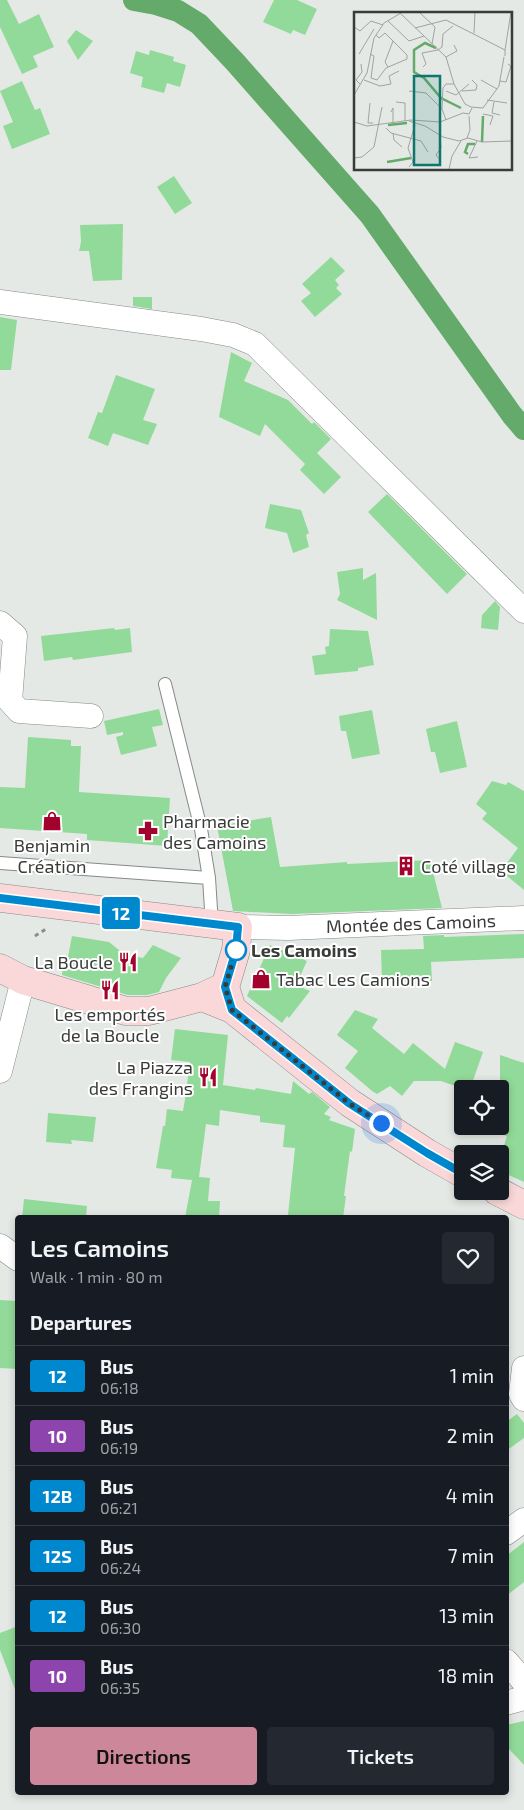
<!DOCTYPE html>
<html lang="en">
<head>
<meta charset="utf-8">
<style>
  body { margin:0; font-family:"Exo 2",sans-serif; background:#242831; color:#f1f3f6; height:100vh; display:flex; flex-direction:column; font-size:19px; white-space:nowrap }
  * { box-sizing:border-box; margin:0 }
  p { font-size:16px; color:#9ea1a6 }
  .icon { flex:none; width:28px; height:28px; fill:none; stroke:currentColor; stroke-width:2; stroke-linecap:round; stroke-linejoin:round }
  .map { position:relative; flex:1; overflow:hidden }
  .panel { position:absolute; left:15px; top:1215px; width:494px; height:580px; display:flex; flex-direction:column; background:#171b24; border-radius:5px; box-shadow:0 2px 8px #0003 }
  .panel>* { flex:none }
  .badge { padding:0 10px; border-radius:4px; font-size:18px; line-height:32px }
  .controls { position:absolute; left:454px; top:1080px; display:grid; gap:10px }
  .controls a { display:grid; place-items:center; width:55px; height:55px; border-radius:5px; background:#171b24; box-shadow:0 2px 8px #0003; font-size:25px }
  .you { position:absolute; width:25px; height:25px; margin:-12px; border:4px solid #fff; border-radius:50%; background:#1a73e8; box-shadow:0 0 0 8px #1a73e833 }
  .map>.badge { position:absolute; translate:-50% -50%; box-shadow:0 0 0 2px #fff }
  h2 { padding:0 15px; font-size:19px; line-height:45px }
  .round { display:grid; place-items:center; flex:none; width:52px; height:52px; border-radius:5px; background:#242831 }
  .head { display:flex; align-items:center; justify-content:space-between; height:85px; padding:0 15px }
  h1 { font-size:24px; font-weight:600; line-height:38px }
  .button { display:flex; gap:10px; margin-top:auto; padding:10px 15px }
  .button a { flex:1; height:58px; border-radius:5px; background:#cd879b; color:#111; font-size:20px; font-weight:600; line-height:58px; text-align:center }
  .button a+a { background:#242831; color:#f1f3f6 }
  ul { padding:0; list-style:none }
  li { display:flex; align-items:center; gap:15px; height:60px; padding:0 15px; border-top:1px solid #363941 }
  li div { flex:1 }
  li b { display:block; font-size:19px }
  li em { font-style:normal }
  li .badge { min-width:55px; font-weight:700; text-align:center }
  .map>svg:first-child { display:block }
  .lines { fill:none; stroke-linecap:round; stroke-linejoin:round }
  .canal { stroke:#63aa6b; stroke-width:22 }
  .building { fill:#92da99 }
  .lane-casing { stroke:#868a86; stroke-width:14 }
  .street-casing { stroke:#868a86; stroke-width:25 }
  .secondary-casing { stroke:#868a86; stroke-width:29 }
  .path { stroke:#898c89; stroke-width:3; stroke-dasharray:4 4; stroke-linecap:butt }
  .lane { stroke:#fff; stroke-width:12 }
  .street { stroke:#fff; stroke-width:24 }
  .secondary { stroke:#fad8d9; stroke-width:28 }
  .line-casing { stroke:#fff; stroke-width:11 }
  .line { stroke:#0088ce; stroke-width:8 }
  .walk { stroke:#393b39; stroke-width:5; stroke-dasharray:0 9 }
  .stop-dot { fill:#fff; stroke:#0088ce; stroke-width:2.5 }
  .labels { text-anchor:middle; dominant-baseline:central; stroke-width:4; stroke-linejoin:round; paint-order:stroke }
  .poi-label { font-size:18px; fill:#393b39; stroke:#fff; text-anchor:start }
  .street-label { font-size:18px; fill:#393b39; stroke:#fff }
  .stop-label { font-size:18px; font-weight:bold; fill:#393b39; stroke:#fff; text-anchor:start }
  .inset-river { fill:none; stroke:#63aa6b; stroke-width:2.5 }
  .inset-road { fill:none; stroke:#a0a3a0; stroke-width:1 }
  .view { fill:#0f766e; fill-opacity:0.15; stroke:#0f766e; stroke-width:2.5 }
  .inset-edge { fill:none; stroke:#393b39; stroke-width:2.5 }
</style>
</head>
<body>
<div class="map">
<svg width="524" height="1810" viewBox="0 0 524 1810">
  <rect width="100%" height="100%" fill="#e5e9e5"/>
  <g class="lines">
    <!-- canal -->
    <path class="canal" d="M134,0L156,4L178,11L199,24L235,62L370,215L512,415L524,429"/>
  </g>
  <!-- building -->
  <path class="building" d="M0,0H7L19,24L39,14L54,47L33,56L38,67L22,74L0,27Z
    M274,0H297L317,9L305,35L293,30L291,34L263,22Z
    M76,30L93,41L78,60L67,41Z
    M150,50L174,57L173,61L186,65L180,87L167,83L164,93L141,87L143,77L130,73L136,51L149,55Z
    M22,81L35,110L40,108L50,134L12,149L3,126L13,122L0,91Z
    M174,176L192,203L175,214L157,187Z
    M123,224L122,280L93,281L89,251H79L81,242L80,225Z
    M331,257L345,271L335,280L339,285L336,288L342,294L315,317L301,301L311,293L302,284Z
    M133,297H152V309L133,306Z
    M0,317L17,320L11,370H0Z
    M231,352L252,363L244,381L288,400L312,424L314,422L331,439L317,453L341,477L324,494L300,470L305,464L265,424L260,436L219,417Z
    M116,375L155,389L143,420L157,424L148,445L113,433L108,446L88,438L98,412L102,413Z
    M387,494L467,574L447,594L368,512Z
    M270,504L301,510L309,533L306,535L309,547L293,553L287,533L265,528Z
    M363,568V580L376,573L377,620L337,600L340,594L337,572Z
    M495,601L500,607L498,630L481,628L482,615Z
    M114,628L115,630L130,628L132,652L73,660L72,657L44,661L41,636Z
    M330,629L368,631L374,665L358,668V671L315,675L312,656L326,654L325,647L329,646Z
    M159,709L163,725L152,727L157,746L121,755L116,737L123,735V732L107,735L104,721Z
    M372,710L380,754L352,759L346,731H341L339,716Z
    M457,721L467,767L440,773L435,752H431L426,729Z
    M28,737L71,740V746H81L79,792L170,798L167,846L87,840V834L0,828V787L25,788Z
    M492,781L506,785L508,782L524,791V890L501,871L518,848L482,819L487,813L476,804Z
    M271,817L280,867L347,862V864L430,860L442,908L292,914L233,911L217,826Z
    M524,934V958L431,962L432,981L382,982L381,950L424,949L423,936L444,935V937Z
    M72,936L109,942L124,954L143,958L153,945L181,958L166,978L159,992L147,995H128L62,975L63,967H66Z
    M270,945L307,961L297,983L299,984L298,986L310,991L289,1018L287,1016L282,1023L247,996Z
    M355,1010L378,1019L372,1028L404,1054L413,1043L445,1069L455,1042L483,1052L470,1089H464L441,1081H414L402,1096L390,1086L377,1094L372,1091L345,1068L358,1051L337,1035Z
    M175,1029L228,1035L223,1085L255,1090L256,1088L291,1094L293,1081L309,1094L312,1092L330,1107L324,1114L331,1117L329,1120L355,1129L352,1152L350,1151L344,1196H346L343,1218H308L288,1215L295,1148L283,1147L285,1125L260,1122V1116L220,1110L219,1126L206,1124L199,1177L210,1178L208,1201H220L219,1218H185L192,1180L171,1178L172,1170L156,1168L163,1126H165L167,1109L183,1111L185,1099L190,1062L171,1060Z
    M500,1055L524,1063V1182L500,1171V1158L507,1136L500,1134Z
    M48,1113L96,1117L93,1142L71,1140L72,1144L46,1142Z
    M24,1199L87,1206L86,1218H22Z
    M0,1300L18,1301V1369L0,1368Z
    M517,1414L524,1423V1438L506,1451V1422Z
    M524,1542V1582L506,1596V1556Z
    M18,1626V1692H16L0,1650V1633Z
    M524,1721V1765L506,1746V1725Z"/>
  <g class="lines">
    <defs>
      <path id="lane" d="M165,684L201,829L209,878L212,925
        M0,863L209,878"/>
      <path id="street" d="M0,302L201,329L233,335L255,344L524,611
        M0,623L15,636L10,701L19,711L91,716
        M238,927L288,928L524,918
        M0,1071L23,980
        M0,1246L18,1259
        M524,1368L521,1394L524,1399
        M506,1533L524,1520
        M506,1661L524,1682
        M506,1703L524,1698"/>
      <path id="secondary" d="M0,898L238,927L236,950L225,987L232,1009
        M0,968L23,980L126,1011H149L202,997L219,989
        M202,997L232,1009L350,1103L427,1153L462,1173
        M497,1191L524,1205"/>
    </defs>
    <!-- lane casing -->
    <use href="#lane" class="lane-casing"/>
    <!-- street casing -->
    <use href="#street" class="street-casing"/>
    <!-- secondary casing -->
    <use href="#secondary" class="secondary-casing"/>
    <!-- path -->
    <path class="path" d="M35,936L46,929"/>
    <!-- lane -->
    <use href="#lane" class="lane"/>
    <!-- street -->
    <use href="#street" class="street"/>
    <!-- secondary -->
    <use href="#secondary" class="secondary"/>
  </g>
  <g class="lines">
    <defs>
      <path id="line" d="M0,898L238,927L236,950L225,987L232,1010L350,1104L427,1153L462,1173"/>
    </defs>
    <!-- line casing -->
    <use href="#line" class="line-casing"/>
    <!-- line -->
    <use href="#line" class="line"/>
    <!-- walk -->
    <path class="walk" d="M236,950L225,987L232,1010L350,1104L381,1123"/>
  </g>
  <!-- icons -->
  <defs>
    <symbol id="shop-bare" viewBox="-9 -9 18 18"><path d="M-5-2.5h2.3a2.7 3.5 0 0 1 5.4 0H5L5.5 6h-11ZM-1.5-2.5h3a1.5 2.3 0 0 0-3 0Z" fill="#a2022b" stroke="#fff" stroke-width="2.5" paint-order="stroke"/></symbol>
    <symbol id="pharmacy-bare" viewBox="-9 -9 18 18"><path d="M-2-6h4v4h4v4h-4v4h-4v-4h-4v-4h4Z" fill="#a2022b" stroke="#fff" stroke-width="2.5" paint-order="stroke"/></symbol>
    <symbol id="building-bare" viewBox="-9 -9 18 18"><path d="M-4-6H4V6H1V3H-1V6H-4ZM-2.5-4.3h1.7v1.8h-1.7ZM.8-4.3h1.7v1.8H.8ZM-2.5-1h1.7V.8h-1.7ZM.8-1h1.7V.8H.8Z" fill="#a2022b" stroke="#fff" stroke-width="2.5" paint-order="stroke"/></symbol>
    <symbol id="restaurant-bare" viewBox="-9 -9 18 18"><path d="M-5-6h1v4h1v-4h1v4h1v-4h1v5L-1.5 .5V6h-2V.5L-5-1ZM5-6V6H3V1.5H1.5Q1.5-4 5-6Z" fill="#a2022b" stroke="#fff" stroke-width="2.5" paint-order="stroke"/></symbol>
  </defs>
  <g fill-rule="evenodd">
    <use href="#shop-bare" x="38" y="807" width="28" height="28"/>
    <use href="#pharmacy-bare" x="134" y="817" width="28" height="28"/>
    <use href="#building-bare" x="392" y="852" width="28" height="28"/>
    <use href="#restaurant-bare" x="114" y="948" width="28" height="28"/>
    <use href="#shop-bare" x="247" y="965" width="28" height="28"/>
    <use href="#restaurant-bare" x="96" y="976" width="28" height="28"/>
    <use href="#restaurant-bare" x="194" y="1063" width="28" height="28"/>
  </g>
  <!-- markers -->
  <circle class="stop-dot" cx="236" cy="950" r="10"/>
  <g class="labels">
    <!-- poi labels -->
    <g class="poi-label">
      <text x="163" y="821">Pharmacie<tspan x="163" dy="21">des Camoins</tspan></text>
      <text x="52" y="845" text-anchor="middle">Benjamin<tspan x="52" dy="21">Création</tspan></text>
      <text x="421" y="866">Coté village</text>
      <text x="113" y="962" text-anchor="end">La Boucle</text>
      <text x="276" y="979">Tabac Les Camions</text>
      <text x="110" y="1014" text-anchor="middle">Les emportés<tspan x="110" dy="21">de la Boucle</tspan></text>
      <text x="193" y="1067" text-anchor="end">La Piazza<tspan x="193" dy="21">des Frangins</tspan></text>
    </g>
    <!-- street labels -->
    <g class="street-label">
      <text transform="translate(411 923) rotate(-2)">Montée des Camoins</text>
    </g>
    <!-- stop labels -->
    <g class="stop-label">
      <text x="251" y="950">Les Camoins</text>
    </g>
  </g>
  <!-- overview -->
  <g transform="translate(354 12)">
    <rect width="158" height="158" fill="#e5e9e5"/>
    <path class="inset-river" d="M82,36L71,31L60,38V60L70,66L87,86L107,96M34,113L53,111M128,130L129,104M114,142L111,140L114,132H121M33,150L57,146"/>
    <path class="inset-road" d="M65,0L81,15L78,32M46,1L92,45L100,72L111,92L117,95L129,96L145,74L150,45M34,9L55,29L70,24M0,15L6,19L17,9L29,13M61,16L92,8L151,38V44M120,21L121,0M84,38L88,35L89,22L99,14M151,38L157,0M5,42L20,17M16,42L20,44L17,66L23,68L32,56L53,47V43L31,21L25,26L22,23M92,45L103,39L100,33M34,55L31,50L39,29M69,55L72,52L68,41L84,38M10,68L26,74L37,72L35,64L45,59M127,68L143,77M146,69L152,70L157,54L154,52M6,72L2,68L8,60L7,52M55,79L72,81L88,97M92,79L102,83L115,72M108,79L122,78L123,73L118,68M0,83L13,61L20,26L30,11L47,1M133,88L153,91M42,90L51,91V109M140,90L138,101L146,103M16,91L14,111H19M37,100L39,96V111M129,102L139,104L136,113M92,108L88,97L89,76L92,72H100M55,109L71,114L89,125L105,129L114,126L128,130L158,129M0,110L13,114L57,108L86,110L109,101L115,102L118,96M32,116L37,121L67,129L74,140M39,121L40,128L48,135M113,126L116,118L115,104M123,129L115,146L124,145M0,146L8,145L20,135L28,95M86,148L82,143L87,136L86,124M55,155L59,150L54,136L61,113M95,157L98,144L107,129"/>
    <path class="view" d="M60,64H86V153H60Z"/>
    <rect width="158" height="158" class="inset-edge"/>
  </g>
</svg>
<div class="controls">
<a><svg class="icon" aria-label="locate" viewBox="0 0 24 24"><circle cx="12" cy="12" r="6"/><path d="M12 2v4M12 18v4M2 12h4M18 12h4"/></svg></a>
<a><svg class="icon" aria-label="layers" viewBox="0 0 24 24"><path d="M12 4l9 5-9 5-9-5zM3 14l9 5 9-5"/></svg></a>
</div>
<div class="you" style="left:381px;top:1123px"></div>
<b class="badge" style="left:121px;top:913px;background:#0088ce;color:#fff">12</b>
<section class="panel">
<div class="head"><div><h1>Les Camoins</h1><p>Walk · 1 min · 80 m</p></div><a class="round"><svg class="icon" aria-label="heart" viewBox="0 0 24 24"><path d="M12 20l-8-8c-3-5 5-10 8-4 3-6 11-1 8 4z"/></svg></a></div>
<h2>Departures</h2>
<ul>
<li><span class="badge" style="background:#0088ce;color:#fff">12</span><div><b>Bus</b><p>06:18</p></div><em>1 min</em></li>
<li><span class="badge" style="background:#8e44ad;color:#fff">10</span><div><b>Bus</b><p>06:19</p></div><em>2 min</em></li>
<li><span class="badge" style="background:#0088ce;color:#fff">12B</span><div><b>Bus</b><p>06:21</p></div><em>4 min</em></li>
<li><span class="badge" style="background:#0088ce;color:#fff">12S</span><div><b>Bus</b><p>06:24</p></div><em>7 min</em></li>
<li><span class="badge" style="background:#0088ce;color:#fff">12</span><div><b>Bus</b><p>06:30</p></div><em>13 min</em></li>
<li><span class="badge" style="background:#8e44ad;color:#fff">10</span><div><b>Bus</b><p>06:35</p></div><em>18 min</em></li>
</ul>
<div class="button"><a>Directions</a><a>Tickets</a></div>
</section>
</div>
</body>
</html>
